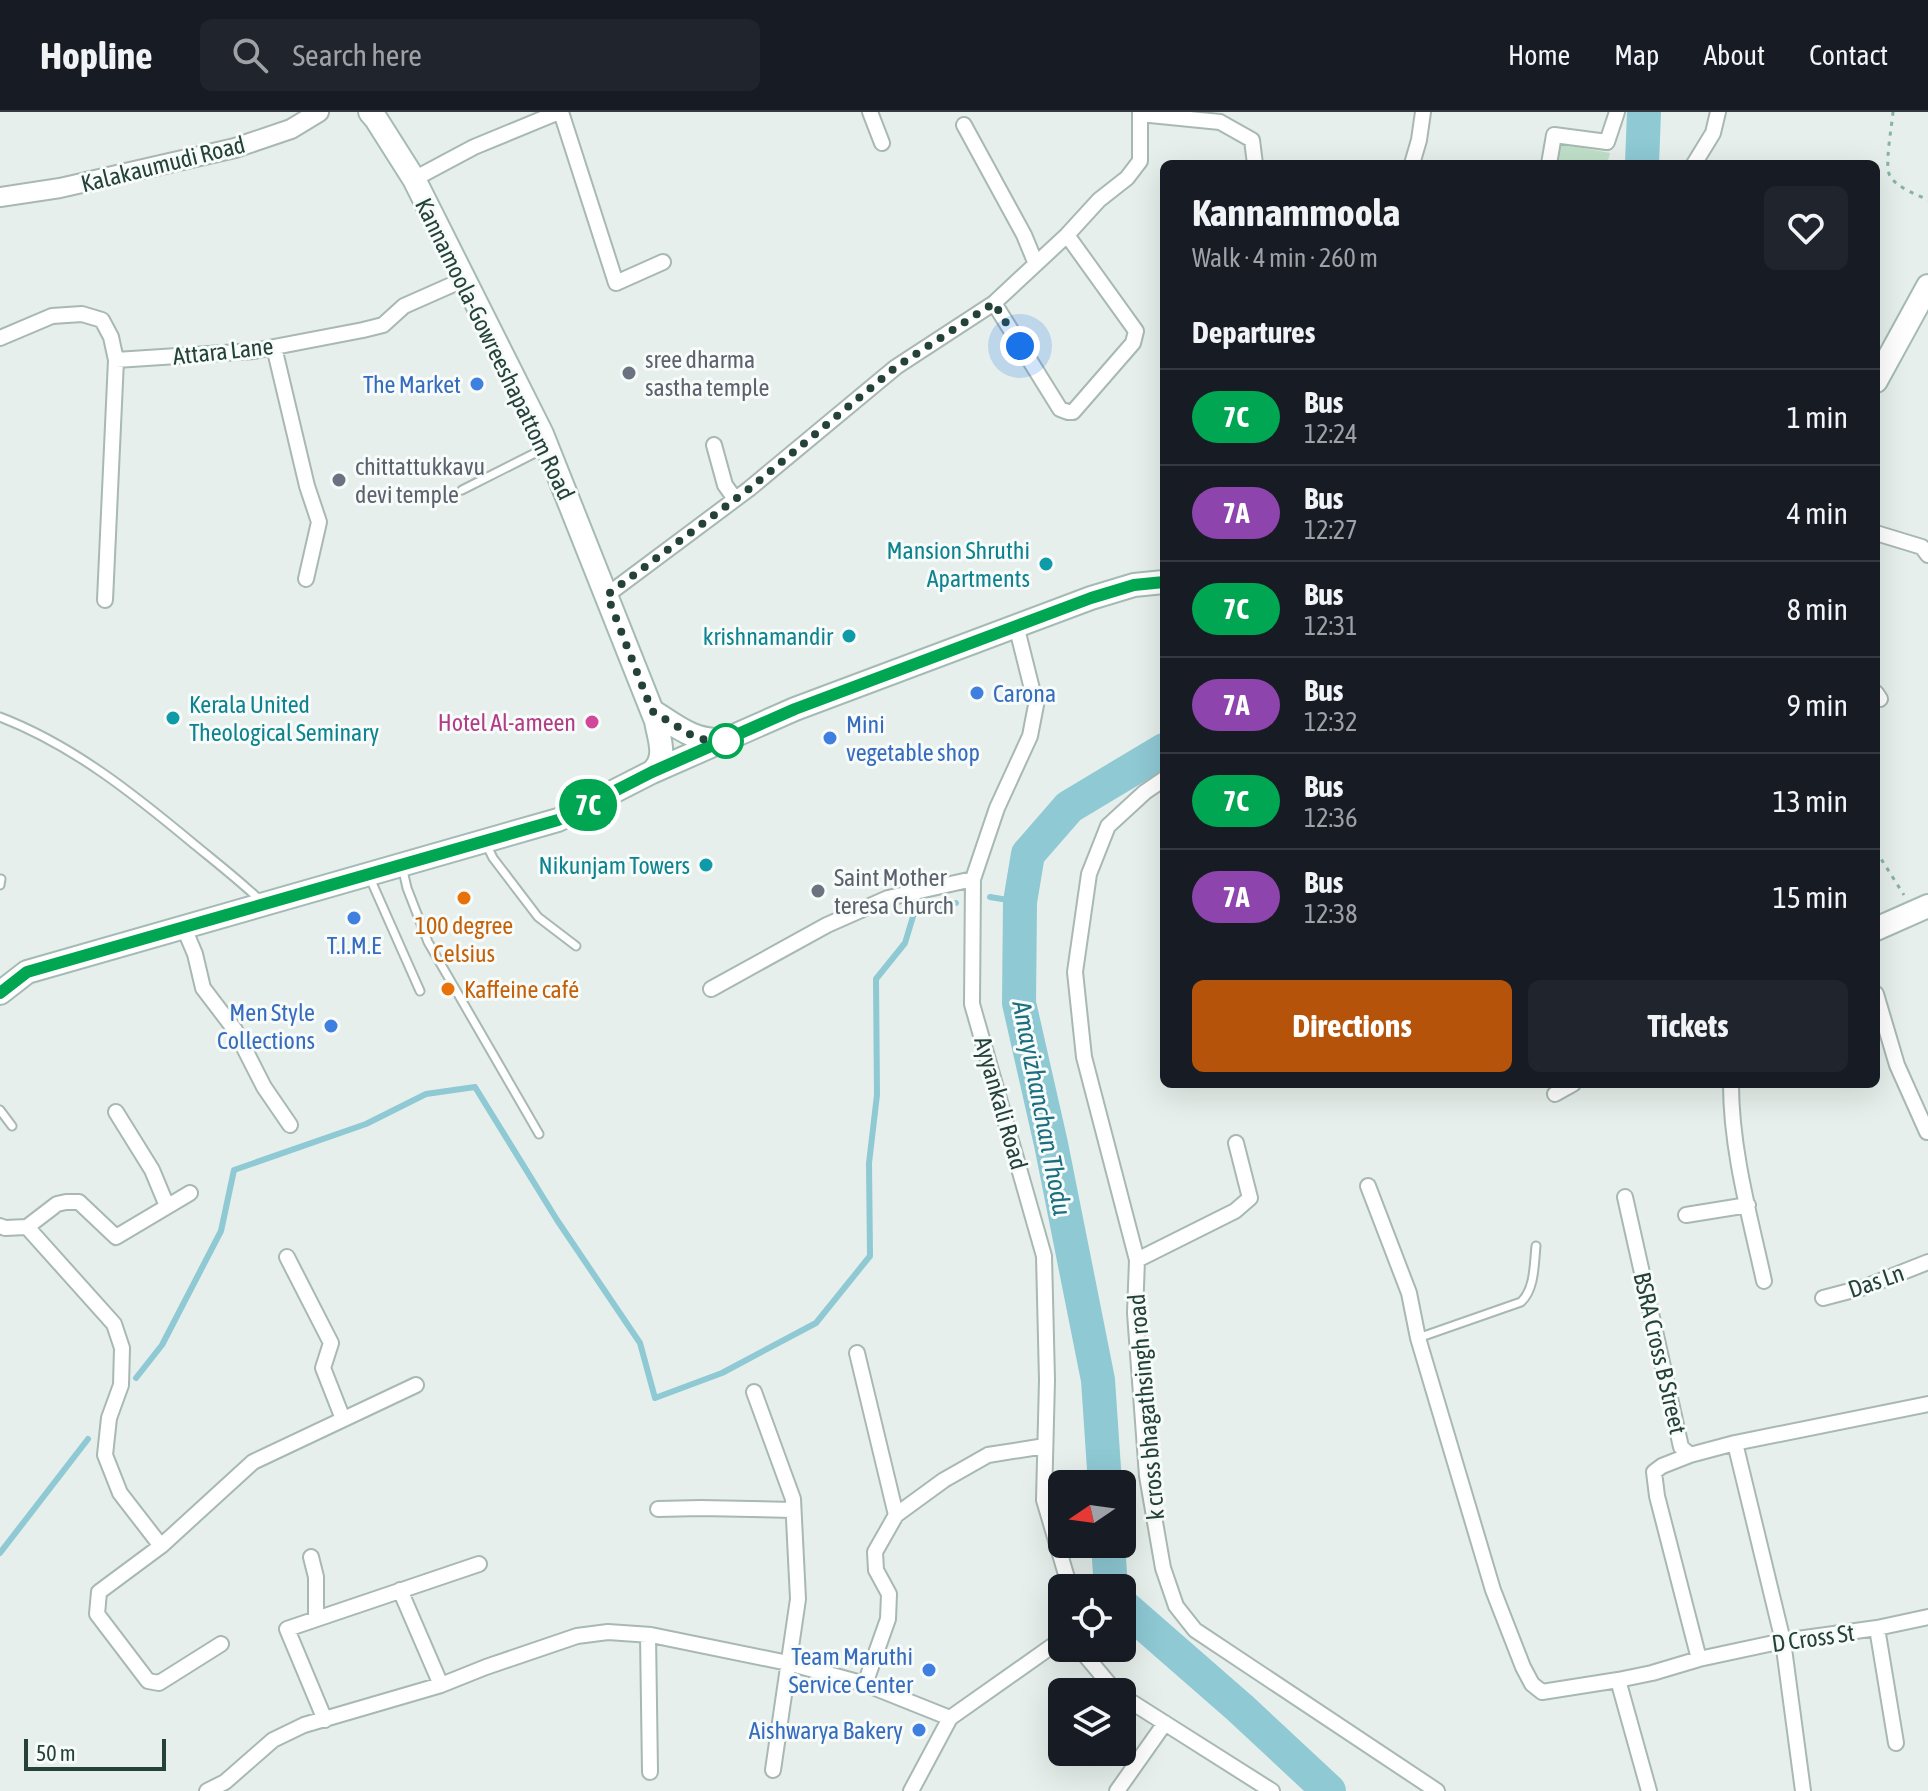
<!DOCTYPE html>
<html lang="en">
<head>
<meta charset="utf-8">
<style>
  body { margin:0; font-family:"Asap Condensed",sans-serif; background:#20242c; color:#f1f3f6; height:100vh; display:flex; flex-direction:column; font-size:30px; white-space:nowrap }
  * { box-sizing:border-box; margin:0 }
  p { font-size:26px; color:#9ea1a6 }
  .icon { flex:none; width:44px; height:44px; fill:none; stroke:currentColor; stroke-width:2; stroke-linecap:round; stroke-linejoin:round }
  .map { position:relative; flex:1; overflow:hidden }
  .sheet { position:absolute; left:1160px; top:48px; width:720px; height:928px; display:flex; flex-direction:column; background:#171b24; border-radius:12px; box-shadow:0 8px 32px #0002 }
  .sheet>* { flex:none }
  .badge { padding:0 16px; border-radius:26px; font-size:28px; line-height:52px }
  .needle { width:52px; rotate:257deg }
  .fabs { position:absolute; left:1048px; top:1358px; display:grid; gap:16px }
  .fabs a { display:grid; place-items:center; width:88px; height:88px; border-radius:12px; background:#171b24; box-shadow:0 8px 32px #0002; font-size:40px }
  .scale { position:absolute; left:24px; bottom:20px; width:142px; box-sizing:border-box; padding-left:8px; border:4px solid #24423a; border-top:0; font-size:22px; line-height:28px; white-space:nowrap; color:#24423a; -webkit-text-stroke:6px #f7fbf9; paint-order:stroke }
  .you { position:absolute; width:40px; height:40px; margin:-20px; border:6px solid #fff; border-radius:50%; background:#1a73e8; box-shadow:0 0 0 12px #1a73e833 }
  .map>.badge { position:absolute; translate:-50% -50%; box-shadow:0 0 0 4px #fff }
  h2 { padding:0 32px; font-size:30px; line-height:72px }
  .round { display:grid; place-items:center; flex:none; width:84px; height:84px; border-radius:12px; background:#20242c }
  .head { display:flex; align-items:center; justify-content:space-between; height:136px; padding:0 32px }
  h1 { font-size:38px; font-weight:700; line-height:60px }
  .primary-button { display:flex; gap:16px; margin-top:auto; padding:16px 32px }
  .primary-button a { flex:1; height:92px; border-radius:12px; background:#b45309; color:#fff; font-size:32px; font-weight:700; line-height:92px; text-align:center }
  .primary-button a+a { background:#20242c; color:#f1f3f6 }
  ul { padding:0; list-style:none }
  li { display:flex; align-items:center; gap:24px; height:96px; padding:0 32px; border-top:2px solid #363941 }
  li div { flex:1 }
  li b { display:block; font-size:30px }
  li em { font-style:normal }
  li .badge { min-width:88px; font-weight:700; text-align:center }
  header { display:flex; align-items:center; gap:48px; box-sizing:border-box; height:112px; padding:0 40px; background:#171b24; border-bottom:2px solid #363941 }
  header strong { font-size:38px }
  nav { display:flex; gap:44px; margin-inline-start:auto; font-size:28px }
  .search { width:560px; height:72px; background:#20242c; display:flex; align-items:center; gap:20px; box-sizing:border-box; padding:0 28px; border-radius:12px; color:#9ea1a6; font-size:30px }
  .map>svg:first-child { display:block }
  .green { fill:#bfe0c8 }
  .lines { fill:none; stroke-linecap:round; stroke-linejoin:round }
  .stream { stroke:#8ec9d4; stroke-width:6 }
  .river { stroke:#8ec9d4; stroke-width:34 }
  .service-casing { stroke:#a8b8b2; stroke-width:11 }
  .minor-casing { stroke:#a8b8b2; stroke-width:18 }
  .tertiary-casing { stroke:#a8b8b2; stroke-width:22 }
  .secondary-casing { stroke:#a4bbb3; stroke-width:26 }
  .path { stroke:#86b3a5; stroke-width:3; stroke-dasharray:4 6; stroke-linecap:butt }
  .service { stroke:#fff; stroke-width:7 }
  .minor { stroke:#fff; stroke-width:14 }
  .tertiary { stroke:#fff; stroke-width:18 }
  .secondary { stroke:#fff; stroke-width:22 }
  .line-casing { stroke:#fff; stroke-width:18 }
  .line { stroke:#00a651; stroke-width:12 }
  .walk { stroke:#24423a; stroke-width:8; stroke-dasharray:0 14.4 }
  .worship-dot { fill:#6b7280; stroke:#f7fbf9; stroke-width:3 }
  .shop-dot { fill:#3f7fe0; stroke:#f7fbf9; stroke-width:3 }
  .culture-dot { fill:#0f9aa8; stroke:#f7fbf9; stroke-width:3 }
  .hotel-dot { fill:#d1479c; stroke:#f7fbf9; stroke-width:3 }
  .stop-dot { fill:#fff; stroke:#00a651; stroke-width:4 }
  .food-dot { fill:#e8710a; stroke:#f7fbf9; stroke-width:3 }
  .labels { text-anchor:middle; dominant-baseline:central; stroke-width:6; stroke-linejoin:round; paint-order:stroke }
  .street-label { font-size:24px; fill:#24423a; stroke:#f7fbf9 }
  .worship-label { font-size:24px; fill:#5b616d; stroke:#f7fbf9; text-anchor:start }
  .shop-label { font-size:24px; fill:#366cbe; stroke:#f7fbf9; text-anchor:end }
  .culture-label { font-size:24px; fill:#0d838f; stroke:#f7fbf9; text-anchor:end }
  .hotel-label { font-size:24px; fill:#b23c85; stroke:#f7fbf9; text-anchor:end }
  .food-label { font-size:24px; fill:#c56008; stroke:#f7fbf9 }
  .water-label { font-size:26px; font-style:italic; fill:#1c6f80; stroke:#f7fbf9 }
</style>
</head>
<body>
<header>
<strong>Hopline</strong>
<div class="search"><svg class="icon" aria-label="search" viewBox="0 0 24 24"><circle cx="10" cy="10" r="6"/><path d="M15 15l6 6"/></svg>Search here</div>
<nav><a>Home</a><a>Map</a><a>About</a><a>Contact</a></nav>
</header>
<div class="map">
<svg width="1928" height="1679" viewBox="0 0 1928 1679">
  <rect width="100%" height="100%" fill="#e6efeb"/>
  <!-- green -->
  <path class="green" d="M1556,31L1610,41L1607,52H1553Z"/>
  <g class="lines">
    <!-- stream -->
    <path class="stream" d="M990,785L1020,790
      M136,1266L162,1233L221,1119L234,1058L366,1012L426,982L475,975L557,1108L640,1231L655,1286L722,1261L816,1211L870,1144L869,1051L877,983L876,867L905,831L915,798L956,791
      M0,1441L88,1327"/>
    <!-- river -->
    <path class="river" d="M1642,52L1644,0
      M1105,1372L1098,1268L1051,1032L1019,891L1020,790L1028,742L1069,695L1164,638
      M1108,1432L1111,1476
      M1122,1493L1240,1596L1329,1679"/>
    <defs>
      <path id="service" d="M462,378L545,336
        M0,605C73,633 135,683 195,733C217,751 240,769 261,789
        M487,734L493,746L538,805L576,834
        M402,754L407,776L428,830L539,1022
        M369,764L420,879
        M0,773L1,767
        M0,998L12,1014
        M1418,1226L1521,1190C1535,1177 1534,1152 1536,1134"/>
      <path id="minor" d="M561,0L616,171L663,150
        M870,0L882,31
        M1140,2L1220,10L1252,28L1255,52
        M964,13L1024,123L1036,152
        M1412,52L1419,28L1423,0
        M1549,52L1554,23L1607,30L1617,0
        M1694,52L1713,21L1718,0
        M414,67L474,35L559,0
        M994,191L1060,297L1068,300H1073L1133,231L1136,219L1067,123
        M0,226L52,204L82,202L102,208L111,225L116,248L254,239L363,218L383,213L404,194L465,167
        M274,235L307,374L319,410L306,467
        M714,333L725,373L735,387
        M1876,421L1922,435L1928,443
        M607,483L749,377L896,255L994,191L1067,123L1099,88L1127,66L1140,49V0
        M105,488L116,248
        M1016,513L1036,593L1030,624L997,696L973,767L972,892L1044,1144L1047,1268L1044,1388L1070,1476
        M1876,581L1880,587
        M1164,667L1145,680L1108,714L1089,762L1075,860L1084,945L1137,1148L1135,1201L1147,1364L1163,1456L1176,1494L1195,1518L1437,1679
        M184,816L195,842L203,876L235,918L264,975L290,1013
        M711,877L827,813L888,786L973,767
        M1876,882L1897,953L1927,1020
        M1731,972C1731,1038 1750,1105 1764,1169
        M1555,982L1573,972
        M116,1000L152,1058L167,1094
        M1368,1074L1409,1181L1418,1226L1493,1478L1523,1555L1532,1572L1542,1580L1618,1568
        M1625,1085L1681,1335L1690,1343L1735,1331L1928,1292
        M1686,1103L1748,1093
        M0,1114L5,1116L27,1115L114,1212L122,1236L121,1273L109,1306L105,1343L120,1381L161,1434
        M27,1115L57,1092L66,1090H79L116,1125L190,1081
        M287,1145L331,1231L323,1256L343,1307
        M1137,1148L1235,1099L1250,1086L1236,1031
        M1823,1186L1865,1175L1928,1150
        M857,1241L896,1403L875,1440L876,1458L889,1482L888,1507L865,1572
        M754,1280L793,1387L798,1487L773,1658
        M1735,1331L1783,1529L1803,1679
        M658,1397L701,1396L793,1398
        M896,1403L944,1368L988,1343L1045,1334
        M311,1445L316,1465V1507
        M400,1478L441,1573
        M1877,1516L1896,1631
        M648,1523L650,1660
        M221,1532L159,1571L148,1569L97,1502L99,1480L161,1434L253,1350L416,1273
        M1079,1536L1116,1580
        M1699,1547L1783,1529L1877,1516L1928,1505
        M1122,1584L1272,1679
        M325,1608L287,1517L479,1452
        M207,1679L225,1670L273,1628L304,1613L441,1573L486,1555L577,1524L608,1520L651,1523L788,1551L865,1572L950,1606
        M911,1679L950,1606L1062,1527
        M1117,1679L1165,1611
        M1649,1679L1618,1568L1652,1561L1699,1547L1657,1384L1654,1360L1662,1354L1690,1343"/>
      <path id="tertiary" d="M0,85L60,76L235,36L291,17L319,0"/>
      <path id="secondary" d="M370,0L376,7L414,67L542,322L656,609C659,627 668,646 652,660
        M1876,269L1928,174
        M652,599C677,614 692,629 722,628
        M1876,817L1928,794
        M0,881L27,860L558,708L652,660L795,597L1091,486L1134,473L1164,470"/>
    </defs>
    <!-- service casing -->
    <use href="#service" class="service-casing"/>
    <!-- minor casing -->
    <use href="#minor" class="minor-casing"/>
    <!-- tertiary casing -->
    <use href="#tertiary" class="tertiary-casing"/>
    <!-- secondary casing -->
    <use href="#secondary" class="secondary-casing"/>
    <!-- path -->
    <path class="path" d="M1893,0C1892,14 1884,54 1890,64C1897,76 1916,82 1928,88
      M1876,739L1904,783"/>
    <!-- service -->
    <use href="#service" class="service"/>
    <!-- minor -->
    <use href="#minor" class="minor"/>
    <!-- tertiary -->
    <use href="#tertiary" class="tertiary"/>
    <!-- secondary -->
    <use href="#secondary" class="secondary"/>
  </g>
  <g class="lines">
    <defs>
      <path id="line" d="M0,881L27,860L558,708L652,660L795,597L1091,486L1134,473L1164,470"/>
    </defs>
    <!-- line casing -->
    <use href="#line" class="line-casing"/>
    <!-- line -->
    <use href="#line" class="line"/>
    <!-- walk -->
    <path class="walk" d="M726,629L729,628H706L691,623L652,599L607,483L749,377L896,255L994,191L1020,234"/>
  </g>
  <!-- markers -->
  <g class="worship-dot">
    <circle cx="629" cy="261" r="8"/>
    <circle cx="339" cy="368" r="8"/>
    <circle cx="818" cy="779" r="8"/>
  </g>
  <g class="shop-dot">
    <circle cx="477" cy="272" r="8"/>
    <circle cx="977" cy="581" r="8"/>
    <circle cx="830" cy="626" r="8"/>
    <circle cx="354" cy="806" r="8"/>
    <circle cx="331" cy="914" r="8"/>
    <circle cx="929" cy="1558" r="8"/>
    <circle cx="919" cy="1618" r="8"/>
  </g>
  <g class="culture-dot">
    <circle cx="1046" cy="452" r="8"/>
    <circle cx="849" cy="524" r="8"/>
    <circle cx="173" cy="606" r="8"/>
    <circle cx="706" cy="753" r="8"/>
  </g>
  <circle class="hotel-dot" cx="592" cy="610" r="8"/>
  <circle class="stop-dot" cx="726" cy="629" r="16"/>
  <g class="food-dot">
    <circle cx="464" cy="786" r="8"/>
    <circle cx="448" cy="877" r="8"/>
  </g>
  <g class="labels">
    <!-- street labels -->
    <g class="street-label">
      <text transform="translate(163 52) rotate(-14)">Kalakaumudi Road</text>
      <text transform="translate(495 237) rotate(64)">Kannamoola-Gowreeshapattom Road</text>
      <text transform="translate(223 239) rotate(-6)">Attara Lane</text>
      <text transform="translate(1001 991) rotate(74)">Ayyankali Road</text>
      <text transform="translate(1876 1169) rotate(-19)">Das Ln</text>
      <text transform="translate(1660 1241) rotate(77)">BSRA Cross B Street</text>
      <text transform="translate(1146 1295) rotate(-95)">k cross bhagathsingh road</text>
      <text transform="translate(1813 1526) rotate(-8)">D Cross St</text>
    </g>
    <!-- worship labels -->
    <g class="worship-label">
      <text x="645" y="247">sree dharma<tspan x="645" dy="28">sastha temple</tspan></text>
      <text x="355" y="354">chittattukkavu<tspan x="355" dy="28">devi temple</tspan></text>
      <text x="834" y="765">Saint Mother<tspan x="834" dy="28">teresa Church</tspan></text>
    </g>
    <!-- shop labels -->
    <g class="shop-label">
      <text x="461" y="272">The Market</text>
      <text x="993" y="581" text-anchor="start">Carona</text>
      <text x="846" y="612" text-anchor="start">Mini<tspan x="846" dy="28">vegetable shop</tspan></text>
      <text x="354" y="833" text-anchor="middle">T.I.M.E</text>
      <text x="315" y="900">Men Style<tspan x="315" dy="28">Collections</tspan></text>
      <text x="913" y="1544">Team Maruthi<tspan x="913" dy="28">Service Center</tspan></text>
      <text x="903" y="1618">Aishwarya Bakery</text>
    </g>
    <!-- culture labels -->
    <g class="culture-label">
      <text x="1030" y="438">Mansion Shruthi<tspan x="1030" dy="28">Apartments</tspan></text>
      <text x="833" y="524">krishnamandir</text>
      <text x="189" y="592" text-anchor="start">Kerala United<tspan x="189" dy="28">Theological Seminary</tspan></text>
      <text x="690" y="753">Nikunjam Towers</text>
    </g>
    <!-- hotel labels -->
    <g class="hotel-label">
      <text x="576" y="610">Hotel Al-ameen</text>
    </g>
    <!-- food labels -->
    <g class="food-label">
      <text x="464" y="813">100 degree<tspan x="464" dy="28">Celsius</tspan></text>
      <text x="464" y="877" text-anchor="start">Kaffeine café</text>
    </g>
    <!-- water labels -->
    <g class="water-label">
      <text transform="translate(1042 996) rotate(79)">Amayizhanchan Thodu</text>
    </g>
  </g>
</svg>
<div class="fabs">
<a><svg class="needle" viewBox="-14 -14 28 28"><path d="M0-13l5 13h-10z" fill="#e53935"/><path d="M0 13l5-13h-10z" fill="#9ea1a6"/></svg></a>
<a><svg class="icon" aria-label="locate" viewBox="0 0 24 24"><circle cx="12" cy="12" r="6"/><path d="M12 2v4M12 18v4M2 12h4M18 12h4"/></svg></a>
<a><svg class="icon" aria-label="layers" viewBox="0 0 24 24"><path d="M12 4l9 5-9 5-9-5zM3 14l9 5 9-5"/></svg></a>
</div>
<div class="scale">50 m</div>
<div class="you" style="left:1020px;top:234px"></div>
<b class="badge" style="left:588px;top:693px;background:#00a651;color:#fff">7C</b>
<section class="sheet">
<div class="head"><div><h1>Kannammoola</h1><p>Walk · 4 min · 260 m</p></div><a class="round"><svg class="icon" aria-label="heart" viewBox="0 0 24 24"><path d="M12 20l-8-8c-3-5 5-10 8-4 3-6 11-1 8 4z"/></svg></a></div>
<h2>Departures</h2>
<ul>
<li><span class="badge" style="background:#00a651;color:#fff">7C</span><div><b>Bus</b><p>12:24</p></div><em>1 min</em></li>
<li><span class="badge" style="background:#8e44ad;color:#fff">7A</span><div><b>Bus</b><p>12:27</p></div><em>4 min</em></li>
<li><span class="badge" style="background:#00a651;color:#fff">7C</span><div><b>Bus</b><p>12:31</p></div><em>8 min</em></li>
<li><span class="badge" style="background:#8e44ad;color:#fff">7A</span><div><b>Bus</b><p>12:32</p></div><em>9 min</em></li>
<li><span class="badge" style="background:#00a651;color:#fff">7C</span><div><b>Bus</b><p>12:36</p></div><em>13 min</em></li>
<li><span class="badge" style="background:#8e44ad;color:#fff">7A</span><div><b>Bus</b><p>12:38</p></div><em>15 min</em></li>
</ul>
<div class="primary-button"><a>Directions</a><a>Tickets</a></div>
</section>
</div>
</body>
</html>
